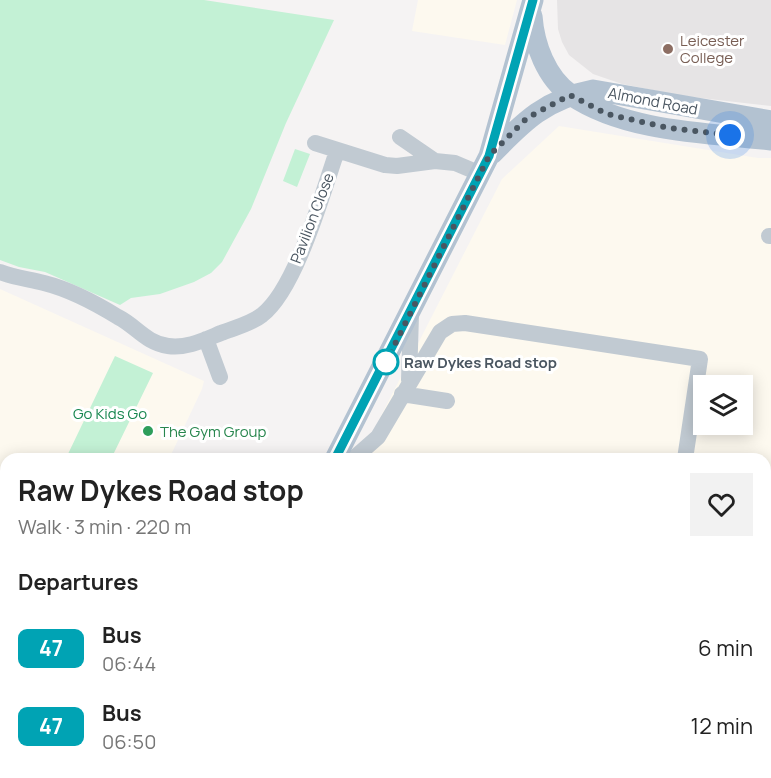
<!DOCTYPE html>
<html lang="en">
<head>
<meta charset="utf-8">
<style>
  body { margin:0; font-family:Manrope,sans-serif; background:#f2f2f2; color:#222; height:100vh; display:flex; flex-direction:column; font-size:22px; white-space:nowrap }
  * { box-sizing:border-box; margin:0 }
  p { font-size:20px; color:#767676 }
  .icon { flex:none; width:33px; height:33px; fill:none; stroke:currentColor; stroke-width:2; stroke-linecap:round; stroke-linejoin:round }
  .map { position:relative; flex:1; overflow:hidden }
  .side { position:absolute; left:0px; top:453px; width:771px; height:326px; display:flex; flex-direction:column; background:#fff; border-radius:18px 18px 0 0; box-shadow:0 3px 15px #0003 }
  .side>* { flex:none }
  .badge { padding:0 12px; border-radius:9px; font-size:21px; line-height:39px }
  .buttons { position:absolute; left:693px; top:375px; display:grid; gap:12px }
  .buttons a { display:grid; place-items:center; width:60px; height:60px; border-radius:0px; background:#fff; box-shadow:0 3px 15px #0003; font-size:30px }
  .you { position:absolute; width:30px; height:30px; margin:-15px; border:4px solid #fff; border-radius:50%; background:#1a73e8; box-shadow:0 0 0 9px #1a73e833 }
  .map>.badge { position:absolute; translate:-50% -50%; box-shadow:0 0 0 3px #fff }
  h2 { padding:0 18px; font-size:22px; line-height:54px }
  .round { display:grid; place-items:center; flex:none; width:63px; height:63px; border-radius:0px; background:#f2f2f2 }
  .headline { display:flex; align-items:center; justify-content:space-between; height:102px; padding:0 18px }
  h1 { font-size:28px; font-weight:700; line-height:45px }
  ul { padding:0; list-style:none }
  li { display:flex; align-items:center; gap:18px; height:78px; padding:0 18px }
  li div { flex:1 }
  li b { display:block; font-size:22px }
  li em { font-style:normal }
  li .badge { min-width:66px; font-weight:700; text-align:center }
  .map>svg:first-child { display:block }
  .commercial { fill:#fdf9ef; fill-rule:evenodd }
  .education { fill:#e6e4e5 }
  .green { fill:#c3f1d5 }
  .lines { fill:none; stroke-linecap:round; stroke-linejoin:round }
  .minor { stroke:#c1cad2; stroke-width:16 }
  .major { stroke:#b3c2d1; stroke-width:21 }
  .line-casing { stroke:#fff; stroke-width:14 }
  .line { stroke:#00a3b4; stroke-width:9 }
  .walk { stroke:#4a5661; stroke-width:6; stroke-dasharray:0 10.8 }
  .education-dot { fill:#8d6e63; stroke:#fff; stroke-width:2 }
  .stop-dot { fill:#fff; stroke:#00a3b4; stroke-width:3 }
  .leisure-dot { fill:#2e9e5b; stroke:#fff; stroke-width:2 }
  .labels { text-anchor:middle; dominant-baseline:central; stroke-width:6; stroke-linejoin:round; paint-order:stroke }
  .education-label { font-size:15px; fill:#785e54; stroke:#fff; text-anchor:start }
  .street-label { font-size:15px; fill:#4a5661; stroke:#fff }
  .stop-label { font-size:15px; font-weight:bold; fill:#4a5661; stroke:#fff; text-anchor:start }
  .park-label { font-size:15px; fill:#17864f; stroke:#fff }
  .leisure-label { font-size:15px; fill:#27864d; stroke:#fff; text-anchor:start }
</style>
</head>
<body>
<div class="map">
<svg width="771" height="778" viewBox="0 0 771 778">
  <rect width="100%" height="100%" fill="#f5f3f3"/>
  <!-- commercial -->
  <path class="commercial" d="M418,0H517L505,45L412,31Z
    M559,126L758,158H771V691L765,693V459H359L502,179ZM704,386H742V424H704Z
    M0,289L204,381L202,389L169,459H6V502L0,499Z
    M216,772H744L749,778H213Z"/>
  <!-- education -->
  <path class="education" d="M557,0H771V106L683,96L622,84L593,74L569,55L562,42L558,29Z"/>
  <!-- green -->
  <path class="green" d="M0,0H204L334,20L286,123L251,209L222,262L211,273L194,282L160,294L131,298L120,305L45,272L19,267L0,260Z
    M295,149L310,154L297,187L283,181Z
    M115,356L153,373L111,459H80L68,454Z"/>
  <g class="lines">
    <!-- minor -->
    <path class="minor" d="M400,137L435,161L455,163L481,174
      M315,143L385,165L397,166L435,161
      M769,236H771
      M0,272C15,278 29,279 44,283C68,289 97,304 118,317C136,326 146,343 168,346C186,349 204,340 221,333C234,328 251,324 262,315C296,289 323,192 337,151
      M206,339L220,377
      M409,380L411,315
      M402,394L447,401
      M353,459L378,437L440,332L452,324L465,323L700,359L685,459
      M0,525L5,515
      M0,553L6,556
      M765,670L771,671
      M765,720L771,714
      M765,758L771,773
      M193,772L197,778
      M84,778L87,772
      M410,778L411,772"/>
    <!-- major -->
    <path class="major" d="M532,16C534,44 546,78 571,95C625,132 708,133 771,140
      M492,154C524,121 546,99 593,90L771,121
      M335,459L489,156L533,0
      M765,703L771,702
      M162,778L164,772"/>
  </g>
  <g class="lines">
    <defs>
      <path id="line" d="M335,459L489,156L533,0"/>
    </defs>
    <!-- line casing -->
    <use href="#line" class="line-casing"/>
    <!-- line -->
    <use href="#line" class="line"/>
    <!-- walk -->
    <path class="walk" d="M386,362L489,156L527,118L570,95L607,114L669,128L730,135"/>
  </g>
  <!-- markers -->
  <circle class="education-dot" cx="668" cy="49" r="6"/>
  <circle class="stop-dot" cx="386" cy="362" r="12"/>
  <circle class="leisure-dot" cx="148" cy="431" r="6"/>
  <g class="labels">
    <!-- education labels -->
    <g class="education-label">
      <text x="680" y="40">Leicester<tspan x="680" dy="17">College</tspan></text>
    </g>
    <!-- street labels -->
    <g class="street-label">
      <text transform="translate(653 101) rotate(11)">Almond Road</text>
      <text transform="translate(312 218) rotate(-69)">Pavilion Close</text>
    </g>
    <!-- stop labels -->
    <g class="stop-label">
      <text x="404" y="362">Raw Dykes Road stop</text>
    </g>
    <!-- park labels -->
    <g class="park-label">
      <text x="110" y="413">Go Kids Go</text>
    </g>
    <!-- leisure labels -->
    <g class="leisure-label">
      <text x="160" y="431">The Gym Group</text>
    </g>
  </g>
</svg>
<div class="buttons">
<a><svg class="icon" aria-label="layers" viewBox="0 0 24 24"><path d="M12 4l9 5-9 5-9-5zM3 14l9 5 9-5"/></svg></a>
</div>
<div class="you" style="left:730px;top:135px"></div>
<section class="side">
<div class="headline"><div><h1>Raw Dykes Road stop</h1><p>Walk · 3 min · 220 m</p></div><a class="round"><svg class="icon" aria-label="heart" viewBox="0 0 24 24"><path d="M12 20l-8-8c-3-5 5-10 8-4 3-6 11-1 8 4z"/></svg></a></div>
<h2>Departures</h2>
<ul>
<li><span class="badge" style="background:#00a3b4;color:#fff">47</span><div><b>Bus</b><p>06:44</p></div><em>6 min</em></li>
<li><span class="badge" style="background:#00a3b4;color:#fff">47</span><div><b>Bus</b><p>06:50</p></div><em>12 min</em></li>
</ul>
</section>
</div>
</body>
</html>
